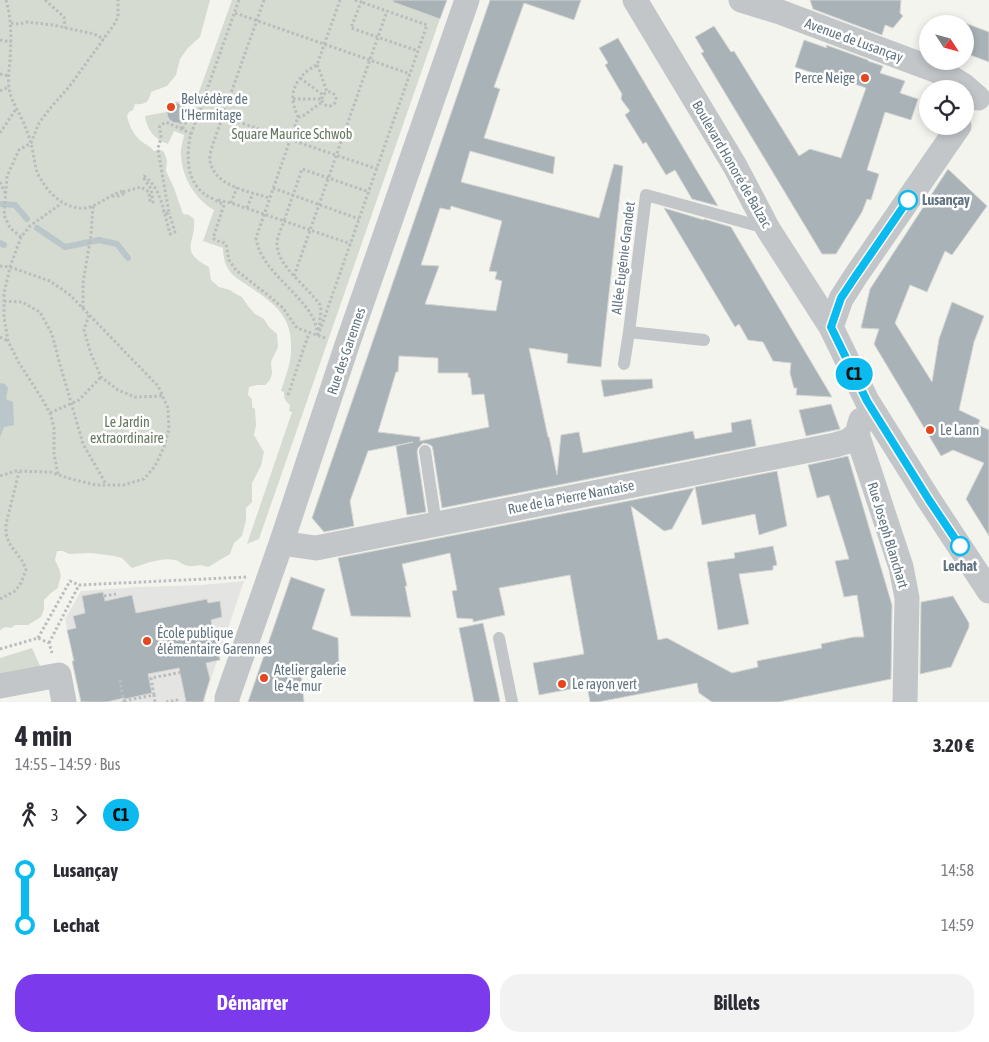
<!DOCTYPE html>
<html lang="fr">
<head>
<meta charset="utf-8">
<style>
  body { margin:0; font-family:"Asap Condensed",sans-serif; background:#f2f2f3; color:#2b2b33; height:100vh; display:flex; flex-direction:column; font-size:19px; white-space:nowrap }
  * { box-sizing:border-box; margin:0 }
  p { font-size:16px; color:#7c7c81 }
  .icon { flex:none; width:28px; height:28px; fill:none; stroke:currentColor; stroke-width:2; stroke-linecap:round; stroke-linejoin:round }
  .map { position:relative; height:702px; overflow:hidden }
  .panel { display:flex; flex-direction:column; background:#fff; flex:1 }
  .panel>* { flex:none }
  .badge { padding:0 10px; border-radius:16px; font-size:18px; line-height:32px }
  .needle { width:32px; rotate:126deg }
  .buttons { position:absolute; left:919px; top:15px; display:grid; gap:10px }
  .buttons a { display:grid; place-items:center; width:55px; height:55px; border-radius:50%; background:#fff; box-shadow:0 2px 8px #0003; font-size:25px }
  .map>.badge { position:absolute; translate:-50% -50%; box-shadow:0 0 0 2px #fff }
  .legs { display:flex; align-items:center; gap:8px; height:55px; padding:0 15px; font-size:16px }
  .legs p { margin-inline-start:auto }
  .head { display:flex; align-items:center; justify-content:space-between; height:85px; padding:0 15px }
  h1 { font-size:28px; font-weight:700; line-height:38px }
  .action { display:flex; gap:10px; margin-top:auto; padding:10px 15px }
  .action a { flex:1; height:58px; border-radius:20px; background:#7c3aed; color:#fff; font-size:20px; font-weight:700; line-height:58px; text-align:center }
  .action a+a { background:#f2f2f3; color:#2b2b33 }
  ul { padding:0 15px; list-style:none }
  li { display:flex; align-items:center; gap:18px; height:55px; font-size:19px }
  li i { display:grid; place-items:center; width:8px; height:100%; margin:0 6px; background:currentColor }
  li i::after { content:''; width:12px; height:12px; margin:-6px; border:4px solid; border-radius:50%; background:#fff }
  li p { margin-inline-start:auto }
  li:first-child i { background:linear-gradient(#0000 50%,currentColor 0) }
  li:last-child i { background:linear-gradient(currentColor 50%,#0000 0) }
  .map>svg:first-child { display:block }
  .built { fill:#e4e5e3 }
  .green { fill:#d5dbd0 }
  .water { fill:#bac6ca }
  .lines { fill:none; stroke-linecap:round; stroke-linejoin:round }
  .stream { stroke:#bac6ca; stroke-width:6 }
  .building { fill:#a9b2b6; stroke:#d5d5d2; fill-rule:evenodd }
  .path { stroke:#babcbe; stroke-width:3; stroke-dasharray:2.5 2.5; stroke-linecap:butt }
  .lane { stroke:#c3c6c9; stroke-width:12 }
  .street { stroke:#c3c6c9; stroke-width:25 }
  .line-1-casing { stroke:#fff; stroke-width:11 }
  .line-1 { stroke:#0bbbef; stroke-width:8 }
  .poi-dot { fill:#e5461e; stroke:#fff; stroke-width:2 }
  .stop-1-dot { fill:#fff; stroke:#0bbbef; stroke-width:2.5 }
  .labels { text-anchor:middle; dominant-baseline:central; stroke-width:5; stroke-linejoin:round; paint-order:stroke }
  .street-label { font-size:14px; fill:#627481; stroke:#fff }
  .poi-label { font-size:14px; fill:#627481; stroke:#fff; text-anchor:start }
  .park-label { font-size:14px; fill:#667861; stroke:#fff }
  .stop-label { font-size:14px; font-weight:bold; fill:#627481; stroke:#fff; text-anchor:start }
</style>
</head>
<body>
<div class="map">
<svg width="989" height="702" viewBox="0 0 989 702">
  <rect width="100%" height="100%" fill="#f4f4ef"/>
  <!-- built -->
  <path class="built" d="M244,581L205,696V702H81L72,661H73L72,652L65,619L81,591L140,587L201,585Z"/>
  <!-- green -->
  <path class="green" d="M0,0H210L200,37L188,48L180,59L176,75L167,86L151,92C149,102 145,105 135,104L133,110L129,112L127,116C129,125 133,134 141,141C146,145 149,145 154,151L161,150L164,152L167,161L166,171L174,188L183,214L189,215L194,219C196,245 178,250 209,267L211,280L219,287L230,290L236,294L242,297L248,306L255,314L264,319L269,327L277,334L278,347L271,362L272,373L270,380L265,385H257L249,387L248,395L252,399V407L255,409L256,426L254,435L264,452L261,466L252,483V502L246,508V520L242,536L234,543L230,554L208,567C197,563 197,567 189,566C184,566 179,561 175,560C161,557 145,564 132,568L122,558L114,556L91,553L69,554L63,551H57L55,560C58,567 62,572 60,580C59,582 58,585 58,588L51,593L44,600V609L41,617L28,625H15L11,628L5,627L0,630Z
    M232,0H427L444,7L259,539L247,544L292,412L289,411L290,405C285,401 284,399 284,392L281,391C285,377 291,364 291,350C293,315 272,302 247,285C239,280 231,275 227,267C224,261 223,254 223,248L203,241L214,210C195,199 182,178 181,155C180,148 183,142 184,135L174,131L168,144C154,139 147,130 145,116L166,112C171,96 189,99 187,116L190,117Z
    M32,648L41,668L0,676V658Z"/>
  <!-- water -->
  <path class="water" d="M0,383L5,384L8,388L6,399L13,402L14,425L4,427L0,437Z"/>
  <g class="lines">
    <!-- stream -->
    <path class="stream" d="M0,204L15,205L27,219
      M37,228L65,247L99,240L117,244L128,258
      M0,243L4,245"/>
  </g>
  <!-- building -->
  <path class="building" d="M393,0H447L440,19L393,2Z
    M490,0H581L574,20L524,3L494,87L500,89L484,138L555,157L553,174L470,151L461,182L599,218L614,164L623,166L601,367L567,363L568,354L529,348L548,437H549L557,475L561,435L579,432L583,453L693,431L695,439L732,432L731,423L751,419L756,446L442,508L433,450L432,446L428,444L423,443L418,448L417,452L426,512L407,515L396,446L413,442L368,451L350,501L354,526L324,532L312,518ZM451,206L502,221L489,271L497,272L495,279L502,281L496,311L425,304L439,266L421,265L440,208L450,210ZM399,356L438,358V373H468V377L470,378L472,395L484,394L489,427L420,441V437L378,432L396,372H398Z
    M810,0H901L900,13L903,16L893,28L885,25L882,35L813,9Z
    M965,23L989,32V62L965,53Z
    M714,26L731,52L734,51L799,156L810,149L841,158L866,88L824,73L822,76L795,67L804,40L827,48L826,45L868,60V61L883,66L880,73L905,81L900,93L918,99L911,120L885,112L867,170L879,174L871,200L867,199L862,212L836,254H822L701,53L704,52L695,37Z
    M618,38L697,171L718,206L692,199L675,170L666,175L646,142L643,144L625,115L630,111L621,99L622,94L605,65L608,63L599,48Z
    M167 113a10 10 0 1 1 20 0a10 10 0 1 1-20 0Z
    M948,169L987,206L952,255L945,251L927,292L910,285L895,323L932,382L939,339L952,302L984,316L974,342L959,410L980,420L978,425L989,430V536L966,499L984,463L953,450L941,456L874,344L879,329L861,328L870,289Z
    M664,208L704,220V219L731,227L832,397L796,395L797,388H794L790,373L791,363L773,361L763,342L748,340L739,324L735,327Z
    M652,379L653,388L604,397L601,380Z
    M831,404L840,429L806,436L799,410Z
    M848,456L892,605L891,679L779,702H712L699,693L697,683L598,702H590L587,686L539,695L533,663L584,654L570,575L499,588L505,615L473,622V619L457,618L452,591L457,590L450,553L402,564L407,586H405L411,617L351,616L338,558L694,488L672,529L664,531L631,506L658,640L667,638L732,673L758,667L757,661L822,648L821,644L854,637H864L857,595L844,597L835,561L849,559L841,533L829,495L817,498L808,465Z
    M777,471L787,526L759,535L755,514L702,525L695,487Z
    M773,546L777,565L773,566V570L739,574L749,624L718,630L707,562L735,558L734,553Z
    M291,577L325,589L312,629L338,638L339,665L301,672L304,702H248Z
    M103,592L105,601L132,595L136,613L207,599L208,603L220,601L222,617L211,620L220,660L206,663L210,679L203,702H186L179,668L148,674L152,693L125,699L124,698L107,702H81L72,661H74L67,630L76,628L73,616L85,613L82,596Z
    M953,596L969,623V627L951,667L920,674L921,602Z
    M483,623L497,687L500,702H474L459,628Z"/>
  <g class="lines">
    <!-- path -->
    <path class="path" d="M6,0C12,20 11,40 10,61C9,69 8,79 9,88C11,102 20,113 25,126C27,132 30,138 31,144C34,154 34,165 38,174C46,191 64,210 85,208C99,206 110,194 123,191V194L118,196H112
      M45,0L64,17L65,28
      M239,0L190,137C187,157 186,178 203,193C209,197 217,201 224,205L213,238C216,242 222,241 226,244L229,260L236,270L269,296L283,308L297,328L325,338
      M264,0L214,141C212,147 209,155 210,161C215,187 249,191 269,198
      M355,0L361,2L351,28L418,51
      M235,13L410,74
      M11,23L19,24L27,22L53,25L94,34L104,39
      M0,40L11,42
      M317,65L319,69L327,92
      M0,74L9,76
      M300,78L323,95
      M0,91L9,87
      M322 99a7 7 0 1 1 14 0a7 7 0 1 1-14 0Z
      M293,99H322
      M171,107L175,110L181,105H185C192,113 186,121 182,130L180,122
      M200,109L377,169
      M298,117L303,116L322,102
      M0,133L16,109
      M0,182L5,193
      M273,188L359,219
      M123,192L141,187L149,192L150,202H153L151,189L143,177L144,176C157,185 161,200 165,214L169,213L158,150C158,145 161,141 161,137C161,128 155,128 166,122L192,134
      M218,200L231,203L284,221L302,169L369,192
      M231,203L237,187
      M247,208L253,193
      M162,211H164L170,234L175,232L169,213
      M21,237L10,228L4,215L7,176L19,150L31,143L39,123L52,106L69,87L115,23L118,17V0
      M0,266L10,267L50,281L70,295L158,386L168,408L169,429L164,447L155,466L144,479L123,485H96L71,479L50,472L16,471L0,476
      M294,276L387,11
      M4,301L22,302L40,312L52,334L59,361L83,444L106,484
      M83,308V283L91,235L93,206
      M89,315L84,330L91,354L101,377L118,390L135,397L162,396
      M319,330L321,310L320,305C309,288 277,266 277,244C277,236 282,228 284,221L351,244
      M318,335C317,330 316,325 314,320C300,291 261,271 256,238L298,117C296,112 294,107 293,101C291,86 303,71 317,65L340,0
      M318,336L427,25L361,2
      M0,337L8,341
      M288,395L309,333
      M50,413L79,400L101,377
      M58,474L54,454V427L50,413L41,397L19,363L8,341L4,317V293L10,267L21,237L30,226L62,203
      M104,596L116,594
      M0,599L15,591L21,583L26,570L23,562L9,543L6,534V524L19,472
      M38,638L70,581L79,585L247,577
      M49,643L79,585
      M0,649L38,638L49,643L52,653
      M120,680L123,699
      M154,695L151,678L183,672
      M124,702V699V701L154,695L155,702
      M166,702L177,700V702"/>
    <!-- lane -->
    <path class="lane" d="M704,340L629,332L646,195L766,228
      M624,364L629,332
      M425,451L436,524
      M499,638L512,702"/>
    <!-- street -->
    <path class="street" d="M635,0L735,166L768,229L831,327L867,401L929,500L989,591
      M741,0L780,12L943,73L963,85L978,98
      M831,327L841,299L855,277L959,126
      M861,420L857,434L901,567L907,598L905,702
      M282,541L295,545L316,548L835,445L848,441L857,434
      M0,686L59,675L64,702
      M227,702V698L282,541L347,345L467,0"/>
  </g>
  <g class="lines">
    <defs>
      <path id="line-1" d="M908,200L855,277L841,298L831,327L867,401L929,500L960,546"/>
    </defs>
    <!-- line-1 casing -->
    <use href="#line-1" class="line-1-casing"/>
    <!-- line-1 -->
    <use href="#line-1" class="line-1"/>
  </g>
  <!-- markers -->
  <g class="poi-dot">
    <circle cx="865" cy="78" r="5"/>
    <circle cx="171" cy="107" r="5"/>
    <circle cx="930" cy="430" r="5"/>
    <circle cx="147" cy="641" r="5"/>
    <circle cx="264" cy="678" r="5"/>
    <circle cx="562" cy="684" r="5"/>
  </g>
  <g class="stop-1-dot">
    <circle cx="908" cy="200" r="9"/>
    <circle cx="960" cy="546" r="9"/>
  </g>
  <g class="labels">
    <!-- street labels -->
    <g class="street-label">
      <text transform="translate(854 40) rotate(20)">Avenue de Lusançay</text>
      <text transform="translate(732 164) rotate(60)">Boulevard Honoré de Balzac</text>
      <text transform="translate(623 258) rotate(-83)">Allée Eugénie Grandet</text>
      <text transform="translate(346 351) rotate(-71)">Rue des Garennes</text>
      <text transform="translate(571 497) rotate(-11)">Rue de la Pierre Nantaise</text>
      <text transform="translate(888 535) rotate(73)">Rue Joseph Blanchart</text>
    </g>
    <!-- poi labels -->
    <g class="poi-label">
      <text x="855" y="78" text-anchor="end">Perce Neige</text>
      <text x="181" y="99">Belvédère de<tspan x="181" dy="16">l’Hermitage</tspan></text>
      <text x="940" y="430">Le Lann</text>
      <text x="157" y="633">École publique<tspan x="157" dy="16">élémentaire Garennes</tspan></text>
      <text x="274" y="670">Atelier galerie<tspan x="274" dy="16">le 4e mur</tspan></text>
      <text x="572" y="684">Le rayon vert</text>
    </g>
    <!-- park labels -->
    <g class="park-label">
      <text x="292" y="134">Square Maurice Schwob</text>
      <text x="127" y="422">Le Jardin<tspan x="127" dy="16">extraordinaire</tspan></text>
    </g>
    <!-- stop labels -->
    <g class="stop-label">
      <text x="922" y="200">Lusançay</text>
      <text x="960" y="566" text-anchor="middle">Lechat</text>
    </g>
  </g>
</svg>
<div class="buttons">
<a><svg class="needle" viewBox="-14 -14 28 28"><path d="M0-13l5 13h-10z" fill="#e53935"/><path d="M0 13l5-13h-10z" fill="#7c7c81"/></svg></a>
<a><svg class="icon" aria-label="locate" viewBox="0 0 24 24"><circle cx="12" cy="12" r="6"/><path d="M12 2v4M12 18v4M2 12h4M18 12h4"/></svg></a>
</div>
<b class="badge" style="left:854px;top:374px;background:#0bbbef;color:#111">C1</b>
</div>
<section class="panel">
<div class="head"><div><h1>4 min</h1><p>14:55 – 14:59 · Bus</p></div><b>3.20 €</b></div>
<div class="legs"><svg class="icon" aria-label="walk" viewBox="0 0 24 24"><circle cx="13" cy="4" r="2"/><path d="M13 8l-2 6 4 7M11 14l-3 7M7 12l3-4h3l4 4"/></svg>3<svg class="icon" aria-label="forward" viewBox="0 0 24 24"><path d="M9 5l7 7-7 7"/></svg><b class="badge" style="background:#0bbbef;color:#111">C1</b></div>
<ul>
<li><i style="color:#0bbbef"></i><b>Lusançay</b><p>14:58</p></li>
<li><i style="color:#0bbbef"></i><b>Lechat</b><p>14:59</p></li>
</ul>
<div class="action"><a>Démarrer</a><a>Billets</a></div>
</section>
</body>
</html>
